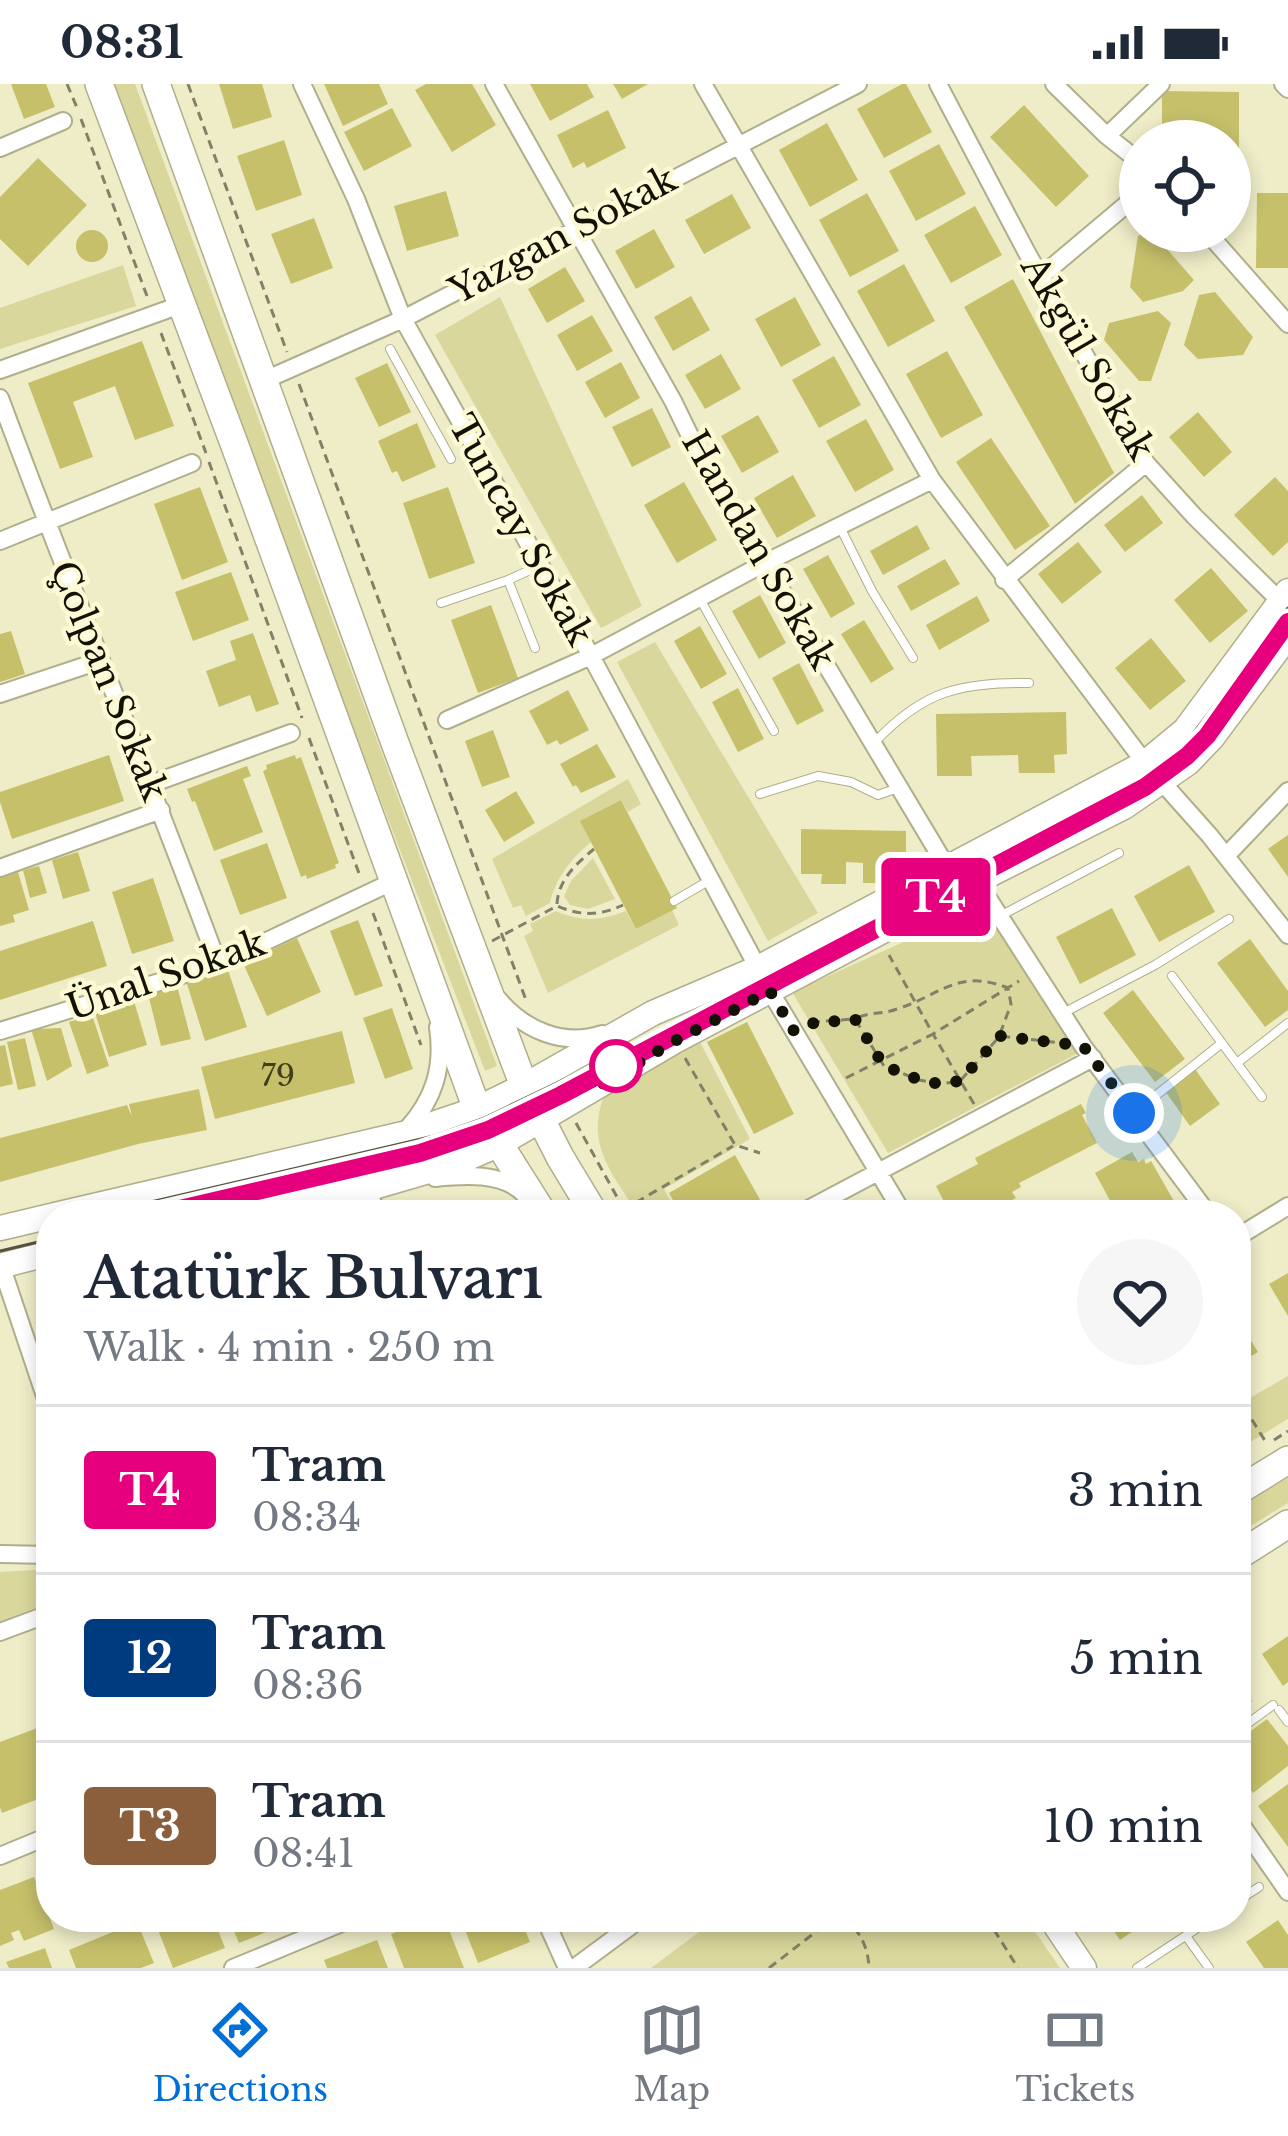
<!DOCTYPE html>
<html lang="en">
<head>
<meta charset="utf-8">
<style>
  body { margin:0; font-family:"Libre Baskerville",serif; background:#f6f6f7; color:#1f2937; height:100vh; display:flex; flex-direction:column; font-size:45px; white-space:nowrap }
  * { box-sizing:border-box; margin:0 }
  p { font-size:39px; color:#747a83 }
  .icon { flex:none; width:66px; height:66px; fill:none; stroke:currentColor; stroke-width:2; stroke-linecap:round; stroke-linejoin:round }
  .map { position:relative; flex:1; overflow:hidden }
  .drawer { position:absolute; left:36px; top:1116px; width:1215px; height:732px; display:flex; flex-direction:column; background:#fff; border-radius:48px; box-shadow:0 6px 18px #0003 }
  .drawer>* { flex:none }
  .badge { padding:0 24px; border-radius:9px; font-size:42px; line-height:78px }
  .controls { position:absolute; left:1119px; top:36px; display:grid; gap:24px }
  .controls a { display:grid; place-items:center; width:132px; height:132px; border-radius:50%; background:#fff; box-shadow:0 6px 18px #0003; font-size:60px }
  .you { position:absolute; width:60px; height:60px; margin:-30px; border:9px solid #fff; border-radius:50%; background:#1a73e8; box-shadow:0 0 0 18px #1a73e833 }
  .map>.badge { position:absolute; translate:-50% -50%; box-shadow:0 0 0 6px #fff }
  .round { display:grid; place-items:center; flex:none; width:126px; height:126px; border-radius:63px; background:#f6f6f7 }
  .head { display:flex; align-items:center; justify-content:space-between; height:204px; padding:0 48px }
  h1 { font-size:57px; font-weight:600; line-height:90px }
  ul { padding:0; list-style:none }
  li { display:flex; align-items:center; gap:36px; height:168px; padding:0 48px; border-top:3px solid #e0e1e3 }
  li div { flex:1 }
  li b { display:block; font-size:45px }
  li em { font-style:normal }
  li .badge { min-width:132px; font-weight:700; text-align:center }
  .status { display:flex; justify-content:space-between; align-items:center; height:84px; padding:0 60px; background:#fff; direction:ltr }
  .status svg { height:33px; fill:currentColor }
  .menu { display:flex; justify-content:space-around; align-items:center; height:168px; border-top:3px solid #e0e1e3; background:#fff; font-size:33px; color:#747a83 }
  .menu a { display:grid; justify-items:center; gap:6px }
  .menu .active { color:#006fd6 }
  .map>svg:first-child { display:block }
  .green { fill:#dad79c }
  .building { fill:#c6c06b }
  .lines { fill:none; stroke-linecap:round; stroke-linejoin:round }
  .lane-casing { stroke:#b0ae8b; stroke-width:10 }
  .street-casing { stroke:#b0ae8b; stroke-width:20 }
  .secondary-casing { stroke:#b0ae8b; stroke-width:27 }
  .primary-casing { stroke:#b0ae8b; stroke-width:30 }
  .path { stroke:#828068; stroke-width:3; stroke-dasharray:9 6; stroke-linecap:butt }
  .lane { stroke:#fff; stroke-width:8 }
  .street { stroke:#fff; stroke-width:16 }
  .secondary { stroke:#fff; stroke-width:24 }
  .primary { stroke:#fff; stroke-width:27 }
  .tram { stroke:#565441; stroke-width:3 }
  .line-casing { stroke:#fff; stroke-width:27 }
  .line { stroke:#e6007e; stroke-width:18 }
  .walk { stroke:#131206; stroke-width:12; stroke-dasharray:0 21.6 }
  .stop-dot { fill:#fff; stroke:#e6007e; stroke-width:6 }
  .labels { text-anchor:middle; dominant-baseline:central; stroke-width:9; stroke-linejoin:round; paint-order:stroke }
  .number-label { font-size:30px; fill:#403e1f }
  .street-label { font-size:36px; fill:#131206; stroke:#fcfad5 }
</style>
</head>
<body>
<div class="status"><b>08:31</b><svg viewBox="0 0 49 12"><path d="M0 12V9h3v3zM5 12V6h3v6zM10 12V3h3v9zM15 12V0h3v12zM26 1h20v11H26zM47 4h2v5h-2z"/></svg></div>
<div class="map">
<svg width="1288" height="1884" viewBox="0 0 1288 1884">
  <rect width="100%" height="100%" fill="#efedc8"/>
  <!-- green -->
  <path class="green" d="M113,0H135L497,982L485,987L338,605Z
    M123,181L136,222L0,265V224Z
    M500,213L642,522L601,544L435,251Z
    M655,558L818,829L768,857L617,578Z
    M628,695L641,720L628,728L621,716L581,737L591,758C571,775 556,793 550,819L526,832L521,821L513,824L492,775Z
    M593,774L615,815L588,825L570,821L564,812L571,797Z
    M982,823L1078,969L888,1069L792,908Z
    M672,826L679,841L548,909L524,852L533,847L530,840L556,827C582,838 600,837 626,827L636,845Z
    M699,956L750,1055L664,1105L678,1131H639C613,1091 584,1060 605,1010Z
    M1288,1292V1335L1236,1367V1322Z
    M1288,1394V1419L1236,1451V1425Z
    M51,1485V1518L0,1537V1488Z
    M719,1833H1025L1060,1884H651Z"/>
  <!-- building -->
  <path class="building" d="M11,0H46L55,23L24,35Z
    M219,0H262L272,33L233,45Z
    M324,0H379L388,20L343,42Z
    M426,0H472L496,41L452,68L415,6Z
    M530,0H587L594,13L550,37Z
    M613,0H648L622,15Z
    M902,0H906L932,48L884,74L857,25Z
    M1162,7L1239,8V85H1230V57H1162Z
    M1024,21L1089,92L1056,123L990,53Z
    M392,24L412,62L364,87L344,48Z
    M608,26L626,64L587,84L584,78L573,84L557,51Z
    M827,39L858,96L810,123L779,66Z
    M284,56L302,111L256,127L237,72Z
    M939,60L966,110L916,137L889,87Z
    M38,74L87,121L28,182L0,155V113Z
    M446,107L459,152L407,167L394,122Z
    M867,109L899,167L850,193L819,136Z
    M1257,109H1288V184H1256Z
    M732,110L751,144L704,170L685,136Z
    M975,122L1002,171L951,199L924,151Z
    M314,134L333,184L291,200L271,150Z
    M654,145L675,183L636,205L615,167Z
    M76 162a16 16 0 1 1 32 0a16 16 0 1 1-32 0Z
    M1151,147L1194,196L1183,207L1143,218L1130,203L1138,152Z
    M904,180L935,237L888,263L857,207Z
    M565,183L585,217L547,239L528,205Z
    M1013,195L1114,389L1075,420L964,223Z
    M1215,208L1253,253L1243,271L1198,275L1184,261L1199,211Z
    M691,212L710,246L673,267L654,233Z
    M795,213L821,261L781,283L755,235Z
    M1158,227L1171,239L1151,297H1139L1104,256L1109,239Z
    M592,231L613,267L577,287L557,251Z
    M142,257L174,342L135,356L115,302L73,318L93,373L60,385L28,299Z
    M947,267L983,331L941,354L906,290Z
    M721,270L741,305L705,325L685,291Z
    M834,272L861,321L819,344L792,296Z
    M621,278L640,314L605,334L585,298Z
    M387,279L411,328L379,343L355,294Z
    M652,324L671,363L632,383L612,343Z
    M1198,328L1232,368L1204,393L1169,353Z
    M758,331L779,368L742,389L721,352Z
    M866,335L894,386L855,408L826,357Z
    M417,339L436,383L402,398L397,387L392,389L378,357Z
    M991,354L1050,442L1015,466L956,378Z
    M793,391L816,432L777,454L754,414Z
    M1275,393L1288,407V458L1273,472L1234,431Z
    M684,398L717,456L677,479L644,421Z
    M200,403L228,478L182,496L154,420Z
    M448,403L475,479L429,495L403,419Z
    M1142,411L1163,439L1125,468L1104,441Z
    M917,441L930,465L883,491L870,467Z
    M1078,458L1102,488L1062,520L1038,490Z
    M828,471L855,520L831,534L803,485Z
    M945,475L960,500L911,527L897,502Z
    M1211,484L1248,527L1210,559L1174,516Z
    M231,488L249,536L193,557L175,508Z
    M760,511L786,559L759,575L732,527Z
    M977,512L990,537L939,566L926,541Z
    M491,521L518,594L478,609L451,536Z
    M864,536L894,585L871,599L841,550Z
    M700,542L727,590L701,605L674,557Z
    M11,547L25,590L0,598V550Z
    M253,549L279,620L256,628L250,611L219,623L206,587L236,576L230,557Z
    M1151,554L1186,597L1150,626L1115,584Z
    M799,579L824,627L797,641L772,594Z
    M738,604L764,655L738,668L712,618Z
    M568,606L589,646L560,661L557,656L547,661L529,627Z
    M1066,628L1067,670L1054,671L1055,689H1019L1018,671L971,672L972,692H937L936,630Z
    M493,646L510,693L482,703L465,657Z
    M597,660L616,693L581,709L576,701L573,703L560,680Z
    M109,671L124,717L12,755L0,718V708Z
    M295,671L296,675L301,673L339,779L335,781L336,784L307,795L306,791L301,793L263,687L267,685L266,681Z
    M247,682L251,692L243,695L263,748L214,767L195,717L192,718L187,705Z
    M516,707L535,739L504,758L485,726Z
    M621,716L677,824L636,845L580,737Z
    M801,745L906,747V782H892V799H863V779L846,778V800H821L822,790H801Z
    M1288,751V793L1268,765Z
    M267,759L287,814L240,831L220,776Z
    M78,768L90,807L63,815L52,776Z
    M1189,781L1215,828L1159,858L1134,812Z
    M39,782L47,809L30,814L23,786Z
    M18,788L29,826L13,831L15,838L0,842V794Z
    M153,794L174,857L132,870L112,808Z
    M1112,824L1136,871L1080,900L1056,853Z
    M358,836L383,902L355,912L330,847Z
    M93,837L107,882L0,916V867Z
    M297,854L321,908L267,932L243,879Z
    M1250,855L1288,907V926L1265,943L1217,879Z
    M228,886L247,943L205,957L187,900Z
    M176,898L191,955L161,962L147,906Z
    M1133,906L1185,975L1155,998L1103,929Z
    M134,917L147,961L109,973L95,929Z
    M392,924L413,985L385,995L363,934Z
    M92,931L109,982L87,990L69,938Z
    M747,938L794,1030L754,1050L707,958Z
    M61,944L72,982L47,997L31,945Z
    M342,947L355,999L215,1035L201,983Z
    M25,954L36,1002L18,1006L7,958Z
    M5,961L13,1000L0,1003V962Z
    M1195,985L1220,1020L1190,1042L1165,1007Z
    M199,1005L207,1046L138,1060L0,1098V1054L127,1021L132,1033L129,1020Z
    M1081,1020L1086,1029L1082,1031L1097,1059L1019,1099L1021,1103L1012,1108L1016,1114L984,1131H951L936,1102L978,1080L975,1074Z
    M1132,1068L1138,1078L1144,1075L1146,1080L1151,1077L1175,1119L1166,1123L1171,1131H1118L1095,1089Z
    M735,1071L763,1121L747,1131H681L669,1109Z
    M865,1119L872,1131H844Z
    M1288,1189V1232L1269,1200Z
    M1236,1232L1258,1268L1236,1281Z
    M1288,1552V1598L1283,1602L1262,1570Z
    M51,1559V1602L36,1566Z
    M1236,1593L1252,1617L1236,1628Z
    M1267,1635L1288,1662V1682L1253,1709L1236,1688V1658Z
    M40,1643L51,1672V1710L2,1729L0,1723V1658Z
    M1288,1700V1763L1258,1722Z
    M51,1787V1821L39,1792Z
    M34,1793L54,1845L24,1857L19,1846L11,1849L14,1856L0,1862V1806Z
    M153,1833H213L225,1864L173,1884Z
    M228,1833H289L291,1838L239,1859Z
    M433,1833H444L464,1884H404L391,1850Z
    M460,1833H520L530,1858L478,1879Z
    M1104,1833H1154L1120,1856Z
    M1278,1836L1288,1851V1884H1264L1246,1858Z
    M137,1838L154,1879L141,1884H76L69,1866Z
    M377,1856L388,1884H327L324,1876Z
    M45,1864L52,1884H9L6,1878Z"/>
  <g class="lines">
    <defs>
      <path id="lane" d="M390,265L451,375
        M841,445L872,507L913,574
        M508,496L535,564
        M700,515L774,647
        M441,519L508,496L539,482
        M874,659C924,606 959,599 1029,599
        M760,710L818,692L851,698L878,711L898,704
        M674,817L710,796
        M1000,832L1119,769
        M1172,892L1262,1013
        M1065,928L1155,881L1229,835
        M1237,979L1288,939
        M1135,1028L1222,959
        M1279,1626L1288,1638
        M1236,1648L1273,1621
        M1236,1818L1259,1803
        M1186,1852L1209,1884
        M1137,1884L1214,1833"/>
      <path id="street" d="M302,0L356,115L403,235L591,572L758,884
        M494,0L673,317L711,395L765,479L948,785
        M703,0L932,396L1145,679L1210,752L1288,851
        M938,0L1026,167L1146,379L1194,432L1280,517
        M1054,0L1107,52L1140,78
        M1283,0L1288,5
        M1107,52L1161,0
        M0,64L63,37
        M1206,147L1288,240
        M1040,193L1140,109
        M0,286L180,221
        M265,296L403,235L858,0
        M0,314C70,503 148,690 218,880
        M0,457L192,379
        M1004,496L1146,379
        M0,610L99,577
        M447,636L591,572L765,479L932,396
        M151,700L291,649
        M1226,772L1288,707
        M0,784L161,726
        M977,797L1083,962L1209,1131
        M770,907L904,1131
        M498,915C524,946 563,963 602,950
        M0,947L218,880L394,797
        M407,1045C434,1015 444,984 438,943
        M435,1094C463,1091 503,1088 524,1110
        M367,1105L378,1131
        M797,1131L1093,974
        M1236,1154L1288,1122
        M1,1181L51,1330
        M0,1470L51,1471
        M0,1548L51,1529
        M1236,1733L1288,1808
        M0,1772L51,1751
        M544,1833L567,1884
        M233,1884L356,1833
        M574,1884L643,1833"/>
      <path id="secondary" d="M55,1131L403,1050L477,1025L524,1002L653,929L758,884L1145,679L1185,646L1288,507
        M233,1131L367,1105L456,1079L498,1061L675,957L977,797L1124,723L1188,679L1212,654L1288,552
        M0,1144L51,1132
        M0,1182L51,1169
        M1050,1833L1084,1884"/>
      <path id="primary" d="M99,0L235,362L477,1025L544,1131
        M156,0L395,659L524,1002L560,1073L595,1131
        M1236,1408L1288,1376
        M1236,1473L1288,1440"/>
    </defs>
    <!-- lane casing -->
    <use href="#lane" class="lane-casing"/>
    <!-- street casing -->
    <use href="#street" class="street-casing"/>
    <!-- secondary casing -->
    <use href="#secondary" class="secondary-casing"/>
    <!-- primary casing -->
    <use href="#primary" class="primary-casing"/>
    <!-- path -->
    <path class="path" d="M67,0L78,26
      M188,0L287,268
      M81,35L147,212
      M161,249L206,369
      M299,300L526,916
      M209,378L302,634
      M309,654L360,792
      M557,820C558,796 577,779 594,765
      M373,829L421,961
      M492,857L557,822C581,832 599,832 623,821
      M859,933C871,928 884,930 897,925C941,911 958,884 1008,904L1011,920L1000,950
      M811,938L855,935L884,982L919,996L940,1000L960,997L1000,952L1062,959
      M685,974L735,1061L760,1069
      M846,994L933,950L889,871
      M974,1020L933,950L1019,897
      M576,1039L627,1131
      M503,1117L512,1131
      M623,1126L733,1062
      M1236,1310L1267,1360
      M1274,1356L1288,1347
      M844,1833C860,1848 868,1862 869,1884
      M986,1833L1018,1884
      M769,1884L835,1833"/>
    <!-- lane -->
    <use href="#lane" class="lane"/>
    <!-- street -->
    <use href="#street" class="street"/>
    <!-- secondary -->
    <use href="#secondary" class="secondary"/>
    <!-- primary -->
    <use href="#primary" class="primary"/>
    <!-- tram -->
    <path class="tram" d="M95,1131L434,1052L482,1035L611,973L1128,700L1164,677L1186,659L1288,524
      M0,1167L51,1155"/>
  </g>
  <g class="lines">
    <defs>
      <path id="line" d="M154,1131L420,1069L488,1046L561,1011L1145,703L1187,672L1207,652L1288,538"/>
    </defs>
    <!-- line casing -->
    <use href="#line" class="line-casing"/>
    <!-- line -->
    <use href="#line" class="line"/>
    <!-- walk -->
    <path class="walk" d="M616,982L603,1000L675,957L770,907L794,947C819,933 828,940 855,935L884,982L920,996L940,1000L960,997L1000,952L1083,962L1134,1029"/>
  </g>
  <!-- markers -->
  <circle class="stop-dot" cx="616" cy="982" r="24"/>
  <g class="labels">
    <!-- number labels -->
    <g class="number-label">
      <text x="278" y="991">79</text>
    </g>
    <!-- street labels -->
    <g class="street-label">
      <text transform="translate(563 151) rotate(-28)">Yazgan Sokak</text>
      <text transform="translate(1088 274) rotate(60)">Akgül Sokak</text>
      <text transform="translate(521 446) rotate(61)">Tuncay Sokak</text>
      <text transform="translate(759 466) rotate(60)">Handan Sokak</text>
      <text transform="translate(109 597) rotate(68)">Çolpan Sokak</text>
      <text transform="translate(166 891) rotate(-19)">Ünal Sokak</text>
    </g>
  </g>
</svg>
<div class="controls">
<a><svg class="icon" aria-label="locate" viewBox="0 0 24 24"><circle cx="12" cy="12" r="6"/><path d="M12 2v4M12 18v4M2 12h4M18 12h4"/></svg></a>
</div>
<div class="you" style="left:1134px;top:1029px"></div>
<b class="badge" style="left:936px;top:813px;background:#e6007e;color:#fff">T4</b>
<section class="drawer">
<div class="head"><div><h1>Atatürk Bulvarı</h1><p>Walk · 4 min · 250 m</p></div><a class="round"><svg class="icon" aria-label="heart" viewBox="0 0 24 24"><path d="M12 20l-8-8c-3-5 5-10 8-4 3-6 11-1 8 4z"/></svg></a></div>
<ul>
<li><span class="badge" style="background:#e6007e;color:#fff">T4</span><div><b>Tram</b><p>08:34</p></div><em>3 min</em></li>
<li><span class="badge" style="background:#003b80;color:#fff">12</span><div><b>Tram</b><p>08:36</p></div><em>5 min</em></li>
<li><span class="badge" style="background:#8b5e3c;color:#fff">T3</span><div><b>Tram</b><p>08:41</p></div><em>10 min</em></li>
</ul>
</section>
</div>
<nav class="menu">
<a class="active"><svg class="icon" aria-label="directions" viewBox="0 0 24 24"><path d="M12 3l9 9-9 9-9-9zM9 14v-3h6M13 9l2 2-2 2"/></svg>Directions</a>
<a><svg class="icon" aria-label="map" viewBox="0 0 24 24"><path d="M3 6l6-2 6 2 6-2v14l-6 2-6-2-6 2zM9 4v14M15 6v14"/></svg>Map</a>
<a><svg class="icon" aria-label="tickets" viewBox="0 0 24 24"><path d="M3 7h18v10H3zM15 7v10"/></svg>Tickets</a>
</nav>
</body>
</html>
